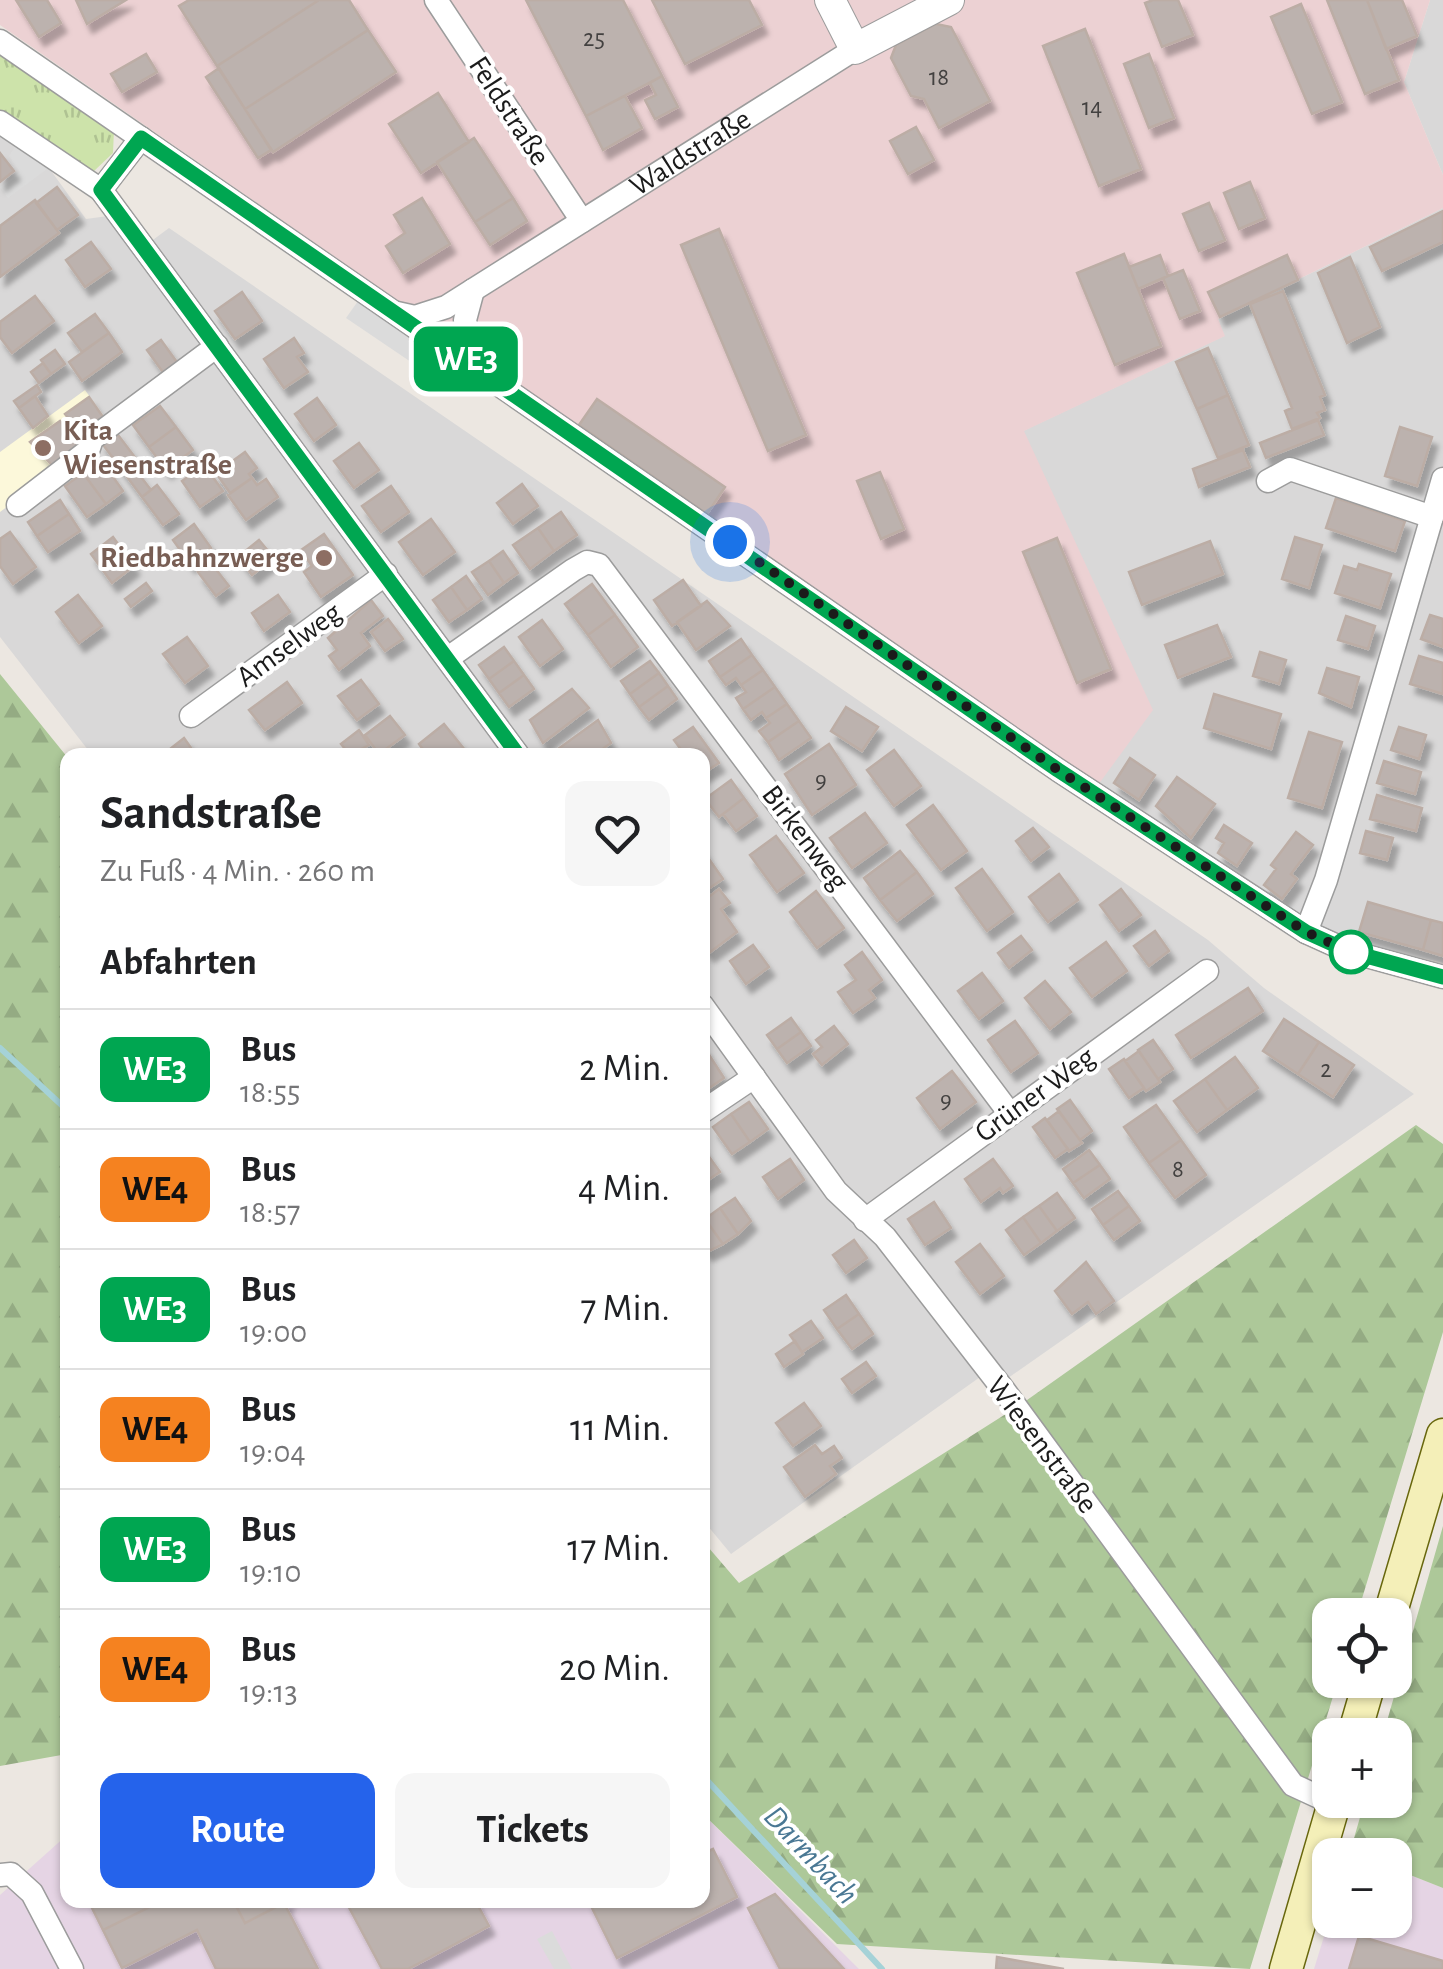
<!DOCTYPE html>
<html lang="de">
<head>
<meta charset="utf-8">
<style>
  body { margin:0; font-family:"Alegreya Sans",sans-serif; background:#f6f6f6; color:#202124; height:100vh; display:flex; flex-direction:column; font-size:38px; white-space:nowrap }
  * { box-sizing:border-box; margin:0 }
  p { font-size:32px; color:#757577 }
  .icon { flex:none; width:55px; height:55px; fill:none; stroke:currentColor; stroke-width:2; stroke-linecap:round; stroke-linejoin:round }
  .map { position:relative; flex:1; overflow:hidden }
  .panel { position:absolute; left:60px; top:748px; width:650px; height:1160px; display:flex; flex-direction:column; background:#fff; border-radius:20px; box-shadow:0 2px 8px #0004 }
  .panel>* { flex:none }
  .badge { padding:0 20px; border-radius:15px; font-size:35px; line-height:65px }
  .tools { position:absolute; left:1312px; top:1598px; display:grid; gap:20px }
  .tools a { display:grid; place-items:center; width:100px; height:100px; border-radius:20px; background:#fff; box-shadow:0 2px 8px #0004; font-size:50px }
  .you { position:absolute; width:50px; height:50px; margin:-25px; border:8px solid #fff; border-radius:50%; background:#1a73e8; box-shadow:0 0 0 15px #1a73e833 }
  .map>.badge { position:absolute; translate:-50% -50%; box-shadow:0 0 0 5px #fff }
  h2 { padding:0 40px; font-size:38px; line-height:90px }
  .round { display:grid; place-items:center; flex:none; width:105px; height:105px; border-radius:20px; background:#f6f6f6 }
  .overview { display:flex; align-items:center; justify-content:space-between; height:170px; padding:0 40px }
  h1 { font-size:48px; font-weight:700; line-height:75px }
  .cta { display:flex; gap:20px; margin-top:auto; padding:20px 40px }
  .cta a { flex:1; height:115px; border-radius:20px; background:#2563eb; color:#fff; font-size:40px; font-weight:700; line-height:115px; text-align:center }
  .cta a+a { background:#f6f6f6; color:#202124 }
  ul { padding:0; list-style:none }
  li { display:flex; align-items:center; gap:30px; height:120px; padding:0 40px; border-top:2px solid #e0e0e0 }
  li div { flex:1 }
  li b { display:block; font-size:38px }
  li em { font-style:normal }
  li .badge { min-width:110px; font-weight:700; text-align:center }
  .map>svg:first-child { display:block }
  .residential { fill:#d9d8d8 }
  .commercial { fill:#ecd1d3 }
  .industrial { fill:#e5d4e4 }
  .education { fill:#fcf8da }
  .grass { fill:url(#grass-tufts) }
  .forest { fill:url(#forest-firs) }
  .parking { fill:#dbdbdb }
  .lines { fill:none; stroke-linecap:round; stroke-linejoin:round }
  .stream { stroke:#a5d2d7; stroke-width:6 }
  .building { fill:#bcb2ae; stroke:#bcada5; stroke-width:2.5; filter:url(#shadow) }
  .minor-casing { stroke:#9c9c9c; stroke-width:25 }
  .tertiary-casing { stroke:#9c9c9c; stroke-width:32 }
  .secondary-casing { stroke:#68670d; stroke-width:35 }
  .minor { stroke:#fff; stroke-width:22 }
  .tertiary { stroke:#fff; stroke-width:30 }
  .secondary { stroke:#f4efb8; stroke-width:32 }
  .line-casing { stroke:#fff; stroke-width:22 }
  .line { stroke:#00a651; stroke-width:15 }
  .walk { stroke:#1b1b1b; stroke-width:10; stroke-dasharray:0 18 }
  .education-dot { fill:#8d6e63; stroke:#fff; stroke-width:4 }
  .stop-dot { fill:#fff; stroke:#00a651; stroke-width:5 }
  .labels { text-anchor:middle; dominant-baseline:central; stroke-width:8; stroke-linejoin:round; paint-order:stroke }
  .number-label { font-size:25px; fill:#434140 }
  .street-label { font-size:30px; fill:#1b1b1b; stroke:#fff }
  .education-label { font-size:30px; font-weight:bold; fill:#785e54; stroke:#fff; text-anchor:start }
  .water-label { font-size:32px; font-style:italic; fill:#4a7894; stroke:#fff }
</style>
</head>
<body>
<div class="map">
<svg width="1443" height="1969" viewBox="0 0 1443 1969">
  <defs>
    <pattern id="grass-tufts" width="24" height="20" patternUnits="userSpaceOnUse" patternTransform="scale(2.5)"><rect width="24" height="20" fill="#cde3aa"/><path d="M3 7l-1-3M5 7V3M7 7l1-3M15 17l-1-3M17 17v-4M19 17l1-3" fill="none" stroke="#afc292"/></pattern>
    <pattern id="forest-firs" width="22" height="20" patternUnits="userSpaceOnUse" patternTransform="scale(2.5)"><rect width="22" height="20" fill="#adc899"/><path d="M5 1l3.5 6h-7zM16 11l3.5 6h-7z" fill="#94ab83"/></pattern>
    <filter id="shadow"><feDropShadow dx="5.5" dy="9" stdDeviation="2.5" flood-color="#0004"/></filter>
  </defs>
  <rect width="100%" height="100%" fill="#ece7e1"/>
  <!-- residential -->
  <path class="residential" d="M1430,0H1443V175L1404,82Z
    M0,134L49,168L86,219L108,216L134,254L169,228L1208,940L1264,988L1414,1094L1008,1378L997,1365L731,1554L702,1519V755H92L0,637Z
    M1443,208V963L1332,936L1098,785L1023,431L1224,336L1218,319Z"/>
  <!-- commercial -->
  <path class="commercial" d="M0,0H1430L1404,82L1443,175V208L1218,319L1225,336L1024,431L1153,710L1098,785L0,25Z"/>
  <!-- industrial -->
  <path class="industrial" d="M703,1814L859,1969H0V1895L67,1835L68,1900H702Z
    M1395,1869L1443,1888V1969H1314L1330,1917L1395,1920Z"/>
  <!-- education -->
  <path class="education" d="M85,390L106,419L79,440L81,452L0,512V452Z"/>
  <!-- grass -->
  <path class="grass" d="M0,55L114,130L113,153L93,172L0,113Z"/>
  <!-- forest -->
  <path class="forest" d="M0,674L68,758L67,1754L0,1766Z
    M1416,1125L1443,1144V1332L1357,1615H1330V1680H1338L1250,1969L837,1944L703,1814L702,1540L739,1583L1020,1405Z
    M1443,1526V1888L1395,1869V1855L1350,1852L1365,1800H1395V1735H1383Z"/>
  <!-- parking -->
  <path class="parking" d="M16,145L47,169L8,198L0,187L20,172L9,156Z
    M358,301L451,364L439,381L346,318Z
    M552,1931L572,1969H554L537,1939Z"/>
  <g class="lines">
    <!-- stream -->
    <path class="stream" d="M0,1048L68,1111
      M702,1775L882,1969"/>
  </g>
  <!-- building -->
  <path class="building" d="M16,0H47L61,23L39,37Z
    M76,0H126L87,24Z
    M189,0H319L217,66L179,6Z
    M319,0H349L368,30L245,109L217,66Z
    M526,0H623L662,76L586,116Z
    M652,0H749L762,25L685,64Z
    M1153,0H1178L1193,35L1162,47L1145,3Z
    M1327,0H1367L1399,80L1365,94Z
    M1367,0H1402L1417,36L1386,49Z
    M1301,4L1342,102L1312,114L1271,17Z
    M936,24L951,27L990,101L939,128L924,99L911,96L891,58L896,45Z
    M1085,29L1141,169L1099,186L1043,46Z
    M368,30L396,72L273,152L245,109Z
    M146,54L157,72L122,92L111,74Z
    M1149,54L1174,118L1149,128L1124,64Z
    M219,68L271,150L258,158L206,77Z
    M662,76L678,107L655,119L645,100L656,95L650,83Z
    M438,93L469,142L421,173L389,124Z
    M625,96L642,128L603,150L586,116Z
    M916,127L934,160L908,174L890,141Z
    M474,138L513,198L475,222L437,162Z
    M0,153L14,171L0,182Z
    M1250,182L1265,218L1239,229L1224,193Z
    M57,187L78,215L57,230L36,203Z
    M422,198L450,244L403,273L386,246L405,233L394,215Z
    M513,198L527,221L490,245L475,222Z
    M35,200L59,233L0,277V226Z
    M1209,203L1225,240L1199,251L1183,214Z
    M1443,211V242L1382,271L1370,247Z
    M719,229L806,435L768,451L681,245Z
    M91,242L111,269L85,287L66,260Z
    M1124,254L1161,346L1115,365L1077,273Z
    M1160,255L1168,276L1138,289L1129,267Z
    M1287,255L1298,280L1220,317L1208,292Z
    M1350,257L1380,327L1347,343L1318,273Z
    M1183,270L1200,311L1180,319L1163,278Z
    M1283,291L1325,395L1320,397L1325,410L1317,413L1320,418L1292,429L1285,411L1292,408L1250,304Z
    M242,292L262,321L235,339L215,311Z
    M35,296L54,321L12,353L0,337V322Z
    M95,314L109,333L82,352L68,333Z
    M109,333L122,352L82,381L69,362Z
    M294,338L304,353L297,357L308,372L284,388L264,359Z
    M161,340L179,365L165,375L147,350Z
    M1208,348L1228,395L1197,409L1176,362Z
    M55,350L65,364L51,374L41,360Z
    M43,363L51,374L39,383L31,372Z
    M37,385L41,392L19,408L14,401Z
    M1228,395L1249,445L1218,458L1197,409Z
    M35,396L48,416L33,428L19,408Z
    M89,397L103,417L72,438L79,447L53,466L30,442L60,421L66,429L73,424L65,414Z
    M317,398L336,425L314,441L295,414Z
    M597,399L725,487L707,514L579,425Z
    M160,406L176,427L149,447L133,425Z
    M1318,420L1324,435L1266,458L1260,443Z
    M176,427L193,450L166,470L149,447Z
    M1400,427L1432,437L1417,486L1385,476Z
    M115,431L137,460L122,470L101,442Z
    M359,443L379,470L354,488L334,461Z
    M1243,450L1250,467L1199,487L1193,469Z
    M245,452L257,468L249,474L252,478L230,493L216,473Z
    M101,460L123,491L106,504L83,473Z
    M131,464L151,490L142,497L122,470Z
    M204,465L223,491L200,507L182,481Z
    M880,472L904,529L881,539L857,481Z
    M83,473L106,504L87,517L65,486Z
    M252,478L257,485L266,479L278,497L246,520L228,495Z
    M522,484L538,506L513,524L497,503Z
    M157,485L179,514L163,525L142,497Z
    M391,486L409,512L381,532L362,506Z
    M1336,498L1405,521L1395,551L1326,528Z
    M60,500L69,514L37,536L28,522Z
    M561,512L577,535L554,551L538,528Z
    M69,514L80,531L48,552L37,536Z
    M431,519L455,552L423,575L399,542Z
    M194,524L211,548L190,564L173,540Z
    M538,528L554,551L530,569L513,545Z
    M10,532L36,567L13,584L0,566V539Z
    M324,534L353,575L321,597L304,572L312,566L301,550Z
    M113,537L134,566L112,583L91,554Z
    M1295,537L1322,545L1309,588L1282,579Z
    M1057,538L1111,669L1077,683L1023,552Z
    M259,540L274,558L252,575L238,557Z
    M1210,541L1223,574L1142,605L1129,572Z
    M503,551L518,573L504,583L489,561Z
    M489,561L504,583L488,595L472,572Z
    M211,563L229,586L216,596L198,572Z
    M1359,564L1391,574L1380,608L1335,593L1344,566L1357,570Z
    M466,576L482,599L467,610L451,587Z
    M683,580L701,606L672,626L654,600Z
    M146,583L152,591L131,607L125,599Z
    M592,584L615,615L588,635L565,604Z
    M451,587L467,610L449,622L433,600Z
    M78,595L102,626L79,643L56,612Z
    M278,595L290,612L264,631L252,613Z
    M371,600L383,616L361,633L370,646L339,670L329,656L337,650L328,638Z
    M707,601L730,626L696,650L677,622Z
    M615,615L638,647L611,667L588,635Z
    M1430,615L1443,619V647L1421,639Z
    M1346,616L1375,626L1368,649L1338,640Z
    M388,619L403,639L385,651L371,632Z
    M542,620L563,649L540,666L519,637Z
    M1217,625L1231,657L1178,678L1165,645Z
    M187,637L208,666L185,683L163,654Z
    M741,639L752,655L720,677L709,661Z
    M504,647L514,661L489,679L479,665Z
    M1260,652L1286,660L1279,684L1253,676Z
    M752,655L763,670L741,685L736,678L726,685L720,677Z
    M1419,656L1443,663V694L1410,684Z
    M514,661L524,675L499,693L489,679Z
    M650,661L659,673L630,694L621,681Z
    M1327,668L1359,677L1351,707L1319,693Z
    M763,670L775,687L743,709L736,698L746,692L741,685Z
    M659,673L668,686L639,707L630,694Z
    M524,675L534,689L509,707L499,693Z
    M361,680L379,704L357,720L338,696Z
    M287,682L302,703L265,730L249,710Z
    M668,686L677,699L649,720L639,707Z
    M775,687L787,704L766,718L762,712L751,720L743,709Z
    M572,689L589,708L543,743L530,720Z
    M1214,694L1281,714L1271,749L1204,728Z
    M787,704L799,721L768,742L759,731L770,723L766,718Z
    M846,707L878,727L862,751L831,731Z
    M390,716L405,735L379,754L365,735Z
    M598,720L611,743L594,755L551,754Z
    M799,721L811,738L779,760L768,742Z
    M444,724L469,755H427L419,744Z
    M693,727L719,763L702,774V755H685L674,740Z
    M1399,727L1426,735L1419,759L1391,750Z
    M359,730L369,745L350,755L341,744Z
    M1309,732L1342,742L1322,808L1288,798Z
    M184,738L196,755H163L172,752L170,749Z
    M829,744L856,785L812,815L785,774Z
    M894,750L921,786L894,806L867,770Z
    M1130,758L1155,775L1139,800L1114,783Z
    M1384,761L1421,772L1415,794L1377,783Z
    M1177,777L1215,804L1191,838L1156,806Z
    M731,780L744,798L719,817L705,799Z
    M1377,795L1422,808L1416,831L1370,819Z
    M744,798L757,816L736,831L723,814Z
    M933,805L967,851L941,870L907,825Z
    M865,813L887,843L852,868L830,838Z
    M1224,825L1252,843L1237,866L1218,853L1224,843L1216,838Z
    M1033,828L1049,847L1031,861L1016,841Z
    M1366,831L1393,838L1387,860L1360,853Z
    M1296,832L1313,845L1291,874L1297,879L1282,899L1264,885L1276,869L1271,865Z
    M776,836L804,873L777,892L750,855Z
    M702,849L723,879L705,891L702,887Z
    M900,851L917,872L880,900L864,878Z
    M982,869L1013,912L987,931L956,888Z
    M917,872L933,894L897,921L880,900Z
    M1059,874L1078,900L1048,922L1029,897Z
    M719,889L730,903L721,909L737,932L709,953L702,945V902Z
    M1121,889L1141,915L1119,931L1100,905Z
    M816,891L844,928L817,948L790,912Z
    M1368,902L1431,920L1423,950L1359,932Z
    M1431,920L1443,923V956L1423,950Z
    M1155,931L1169,951L1149,966L1134,946Z
    M1021,936L1032,950L1009,968L998,953Z
    M1106,942L1127,971L1092,997L1070,968Z
    M753,945L769,967L746,984L730,961Z
    M862,952L882,980L869,990L875,998L853,1013L838,992L856,980L845,965Z
    M982,973L1003,1001L979,1019L958,991Z
    M1045,981L1071,1012L1050,1029L1025,998Z
    M1248,988L1263,1011L1191,1058L1176,1035Z
    M791,1018L801,1032L777,1049L767,1035Z
    M1284,1019L1319,1042L1298,1074L1263,1051Z
    M1015,1021L1038,1053L1011,1072L988,1040Z
    M834,1026L848,1044L822,1065L813,1054L822,1047L816,1040Z
    M801,1032L811,1046L787,1063L777,1049Z
    M1153,1040L1173,1069L1158,1079L1138,1050Z
    M1319,1042L1354,1065L1333,1097L1298,1074Z
    M704,1047L724,1078L702,1093V1048Z
    M1139,1051L1160,1082L1146,1091L1125,1061Z
    M1235,1057L1258,1088L1227,1110L1205,1079Z
    M1124,1059L1144,1088L1129,1098L1109,1069Z
    M952,1071L976,1102L940,1129L917,1098Z
    M1205,1079L1227,1110L1197,1132L1174,1101Z
    M1070,1100L1092,1131L1080,1140L1057,1109Z
    M749,1102L768,1129L750,1142L731,1114Z
    M1156,1105L1181,1140L1149,1163L1124,1127Z
    M1059,1111L1082,1143L1069,1151L1047,1120Z
    M731,1114L750,1142L732,1154L713,1127Z
    M1045,1118L1068,1149L1055,1158L1033,1127Z
    M1181,1140L1206,1175L1175,1198L1149,1163Z
    M702,1147L720,1172L702,1184Z
    M1089,1150L1100,1165L1073,1183L1063,1169Z
    M790,1159L804,1180L778,1199L763,1177Z
    M993,1159L1013,1186L1003,1193L1000,1188L981,1202L965,1179Z
    M1100,1165L1110,1179L1084,1198L1073,1183Z
    M1118,1191L1129,1206L1103,1225L1092,1209Z
    M1057,1193L1075,1218L1057,1231L1039,1206Z
    M735,1198L751,1221L738,1234L720,1208Z
    M934,1202L951,1228L925,1245L908,1219Z
    M1039,1206L1057,1231L1041,1243L1023,1217Z
    M1129,1206L1140,1221L1114,1240L1103,1225Z
    M720,1208L738,1234L723,1244L705,1219Z
    M1023,1217L1041,1243L1024,1255L1006,1230Z
    M705,1219L723,1244L707,1252L702,1246Z
    M854,1240L867,1258L846,1273L833,1255Z
    M980,1244L1004,1276L980,1294L956,1262Z
    M1086,1262L1114,1301L1096,1314L1088,1302L1072,1314L1055,1291Z
    M846,1295L859,1314L837,1329L824,1310Z
    M859,1314L873,1334L852,1349L837,1329Z
    M811,1321L823,1338L802,1352L790,1335Z
    M795,1341L803,1354L784,1367L776,1354Z
    M866,1362L876,1376L852,1393L842,1379Z
    M804,1403L821,1426L793,1446L776,1423Z
    M815,1445L822,1454L834,1446L842,1458L830,1466L836,1474L805,1497L784,1467Z
    M713,1849L737,1897L617,1958L588,1900H702V1854Z
    M775,1894L844,1969H780L748,1908Z
    M88,1900H164L103,1930Z
    M164,1900H233L245,1923L284,1903L318,1969H216L197,1930L122,1968L103,1930Z
    M233,1900H290L245,1923Z
    M345,1900H475L489,1926L408,1969H382Z
    M1359,1936L1443,1961V1969H1349Z
    M997,1957L1064,1969H996Z"/>
  <g class="lines">
    <defs>
      <g id="minor">
        <path d="M436,0L582,221"/>
        <path d="M0,41L1058,770L1306,932L1348,951L1443,977"/>
        <path d="M0,122L101,190L518,755"/>
        <path d="M101,190L141,138"/>
        <path d="M473,290L465,320L473,364"/>
        <path id="s1" d="M397,313L415,317L446,307L855,49"/>
        <path d="M1268,481L1290,469L1432,517"/>
        <path d="M18,505L88,451L92,439L217,346"/>
        <path d="M448,658L573,570L587,562L599,565L1010,1114"/>
        <path d="M191,716L386,574"/>
        <path d="M1306,932L1326,880L1443,479"/>
        <path d="M702,1005L836,1191L885,1237L1003,1389L1293,1785L1334,1804"/>
        <path d="M702,1112L754,1077"/>
        <path d="M865,1220L1207,971"/>
        <path d="M0,1875L11,1874L32,1893L72,1969"/>
      </g>
      <path id="tertiary" d="M830,0L855,49L949,0"/>
      <path id="secondary" d="M1390,1615L1443,1435
        M1354,1735L1370,1680
        M1286,1969L1335,1800"/>
    </defs>
    <!-- minor casing -->
    <use href="#minor" class="minor-casing"/>
    <!-- tertiary casing -->
    <use href="#tertiary" class="tertiary-casing"/>
    <!-- secondary casing -->
    <use href="#secondary" class="secondary-casing"/>
    <!-- minor -->
    <use href="#minor" class="minor"/>
    <!-- tertiary -->
    <use href="#tertiary" class="tertiary"/>
    <!-- secondary -->
    <use href="#secondary" class="secondary"/>
  </g>
  <g class="lines">
    <defs>
      <path id="line" d="M518,755L101,190L141,138L1058,770L1306,932L1348,951L1443,977"/>
    </defs>
    <!-- line casing -->
    <use href="#line" class="line-casing"/>
    <!-- line -->
    <use href="#line" class="line"/>
    <!-- walk -->
    <path class="walk" d="M730,542L1058,770L1306,932L1351,952"/>
  </g>
  <!-- markers -->
  <g class="education-dot">
    <circle cx="43" cy="448" r="10"/>
    <circle cx="324" cy="558" r="10"/>
  </g>
  <circle class="stop-dot" cx="1351" cy="952" r="20"/>
  <g class="labels">
    <!-- number labels -->
    <g class="number-label">
      <text x="594" y="38">25</text>
      <text x="939" y="77">18</text>
      <text x="1092" y="107">14</text>
      <text x="821" y="780">9</text>
      <text x="1326" y="1069">2</text>
      <text x="946" y="1100">9</text>
      <text x="1178" y="1169">8</text>
    </g>
    <!-- street labels -->
    <g class="street-label">
      <text transform="translate(509 111) rotate(57)">Feldstraße</text>
      <text stroke="none"><textPath href="#s1" startOffset="340">Waldstraße</textPath></text>
      <text transform="translate(289 645) rotate(-36)">Amselweg</text>
      <text transform="translate(805 838) rotate(53)">Birkenweg</text>
      <text transform="translate(1035 1095) rotate(-36)">Grüner Weg</text>
      <text transform="translate(1042 1445) rotate(53)">Wiesenstraße</text>
    </g>
    <!-- education labels -->
    <g class="education-label">
      <text x="63" y="431">Kita<tspan x="63" dy="34">Wiesenstraße</tspan></text>
      <text x="304" y="558" text-anchor="end">Riedbahnzwerge</text>
    </g>
    <!-- water labels -->
    <g class="water-label">
      <text transform="translate(811 1855) rotate(47)">Darmbach</text>
    </g>
  </g>
</svg>
<div class="tools">
<a><svg class="icon" aria-label="locate" viewBox="0 0 24 24"><circle cx="12" cy="12" r="6"/><path d="M12 2v4M12 18v4M2 12h4M18 12h4"/></svg></a>
<a>+</a>
<a>−</a>
</div>
<div class="you" style="left:730px;top:542px"></div>
<b class="badge" style="left:466px;top:359px;background:#00a651;color:#fff">WE3</b>
<section class="panel">
<div class="overview"><div><h1>Sandstraße</h1><p>Zu Fuß · 4 Min. · 260 m</p></div><a class="round"><svg class="icon" aria-label="heart" viewBox="0 0 24 24"><path d="M12 20l-8-8c-3-5 5-10 8-4 3-6 11-1 8 4z"/></svg></a></div>
<h2>Abfahrten</h2>
<ul>
<li><span class="badge" style="background:#00a651;color:#fff">WE3</span><div><b>Bus</b><p>18:55</p></div><em>2 Min.</em></li>
<li><span class="badge" style="background:#f58220;color:#111">WE4</span><div><b>Bus</b><p>18:57</p></div><em>4 Min.</em></li>
<li><span class="badge" style="background:#00a651;color:#fff">WE3</span><div><b>Bus</b><p>19:00</p></div><em>7 Min.</em></li>
<li><span class="badge" style="background:#f58220;color:#111">WE4</span><div><b>Bus</b><p>19:04</p></div><em>11 Min.</em></li>
<li><span class="badge" style="background:#00a651;color:#fff">WE3</span><div><b>Bus</b><p>19:10</p></div><em>17 Min.</em></li>
<li><span class="badge" style="background:#f58220;color:#111">WE4</span><div><b>Bus</b><p>19:13</p></div><em>20 Min.</em></li>
</ul>
<div class="cta"><a>Route</a><a>Tickets</a></div>
</section>
</div>
</body>
</html>
